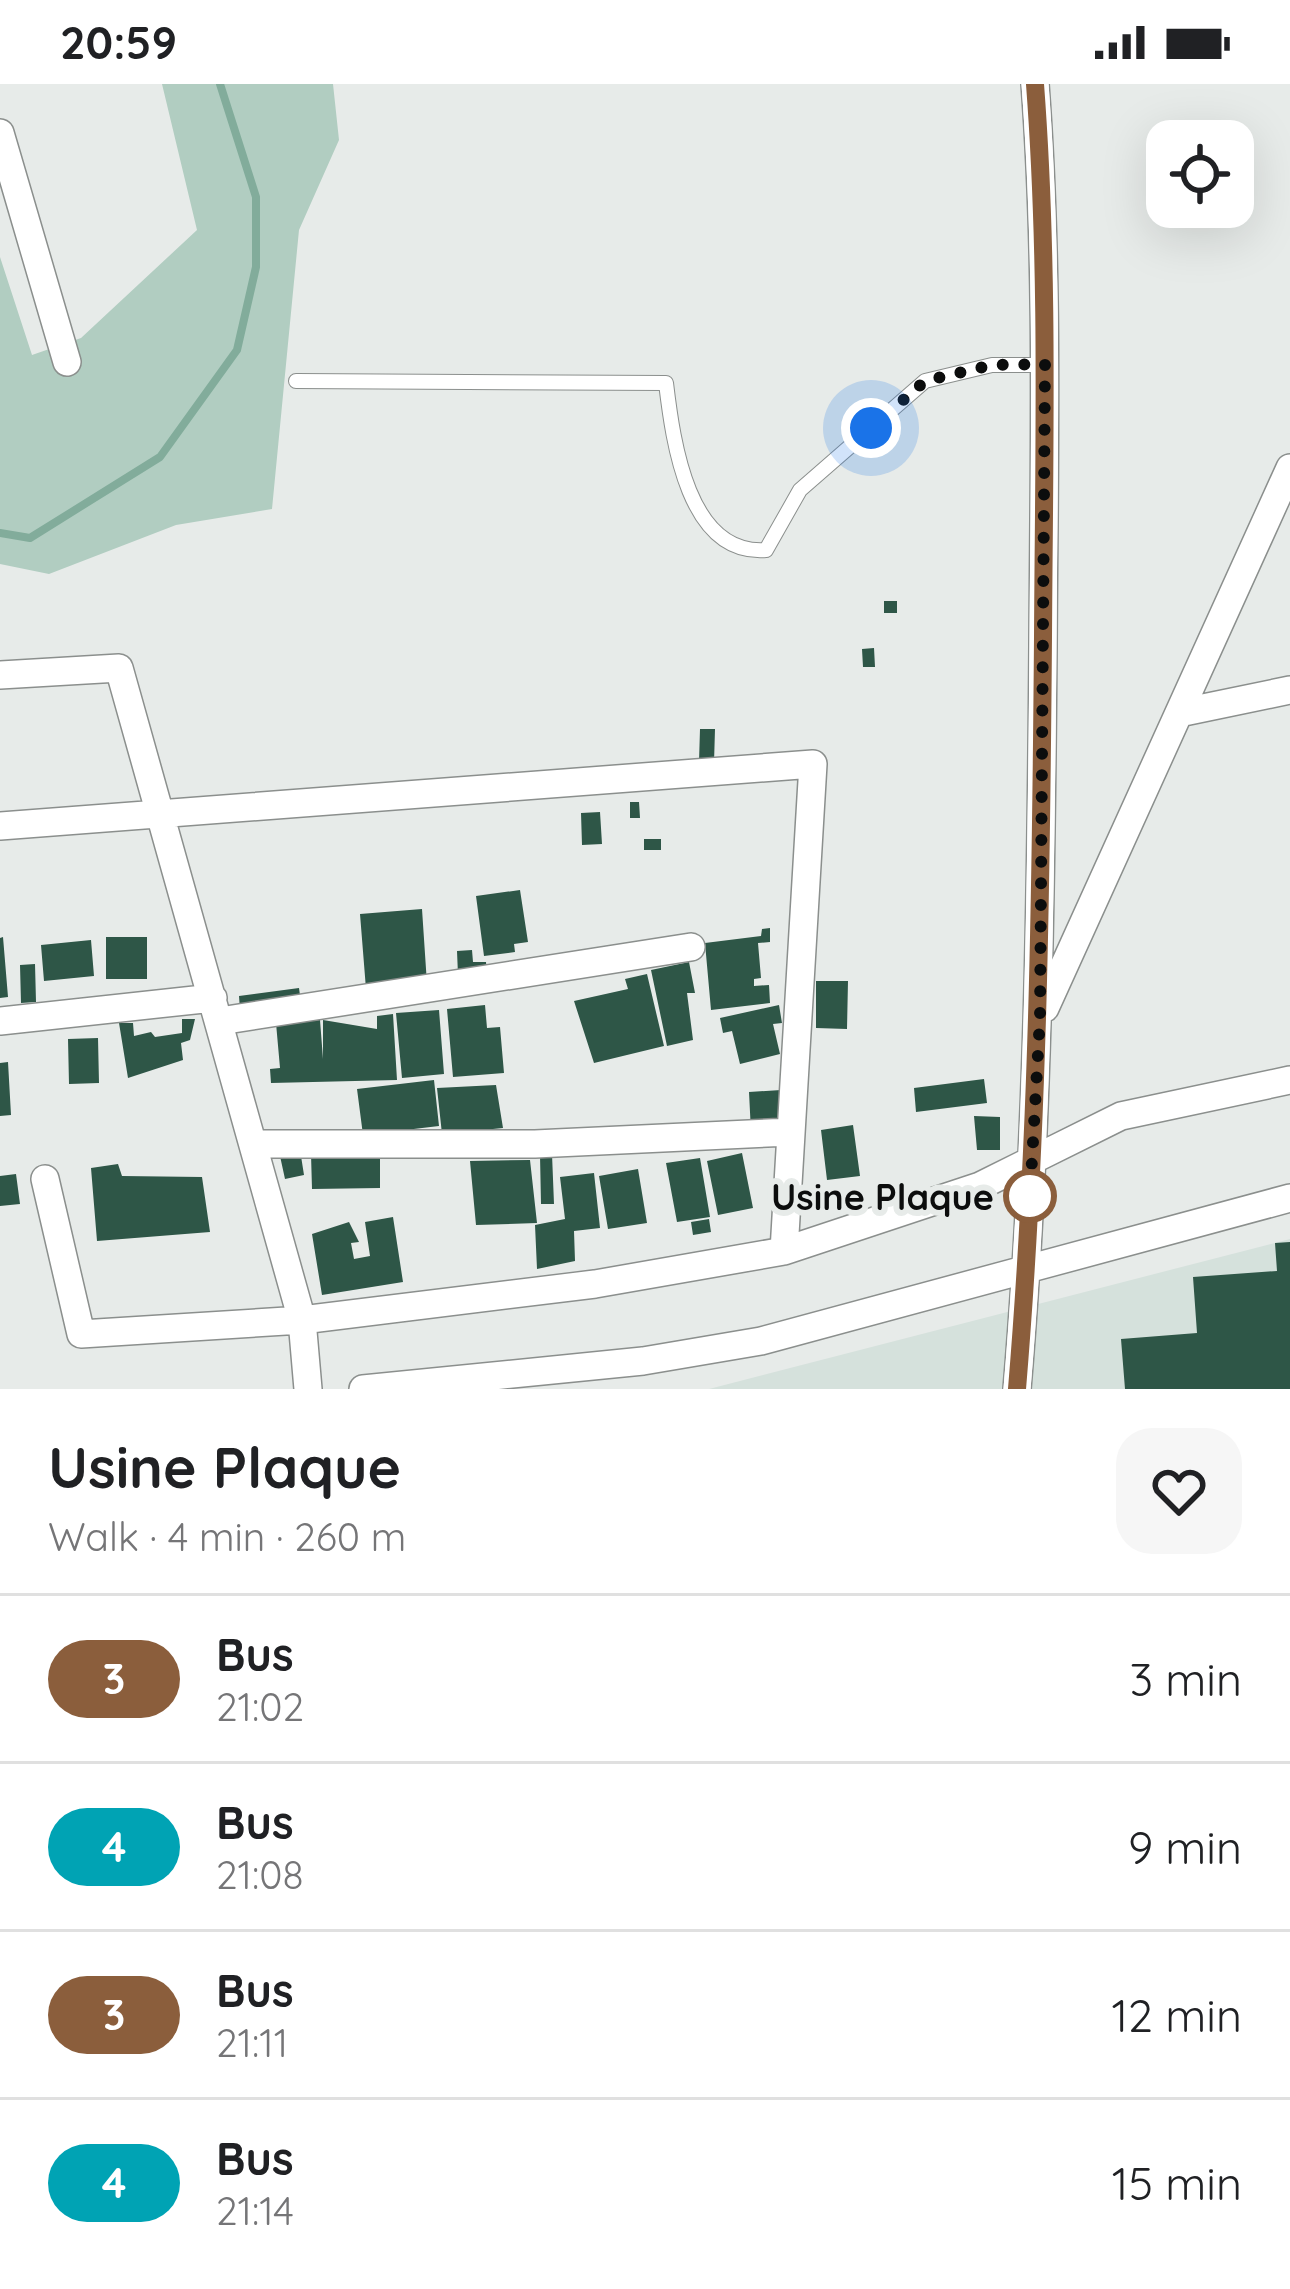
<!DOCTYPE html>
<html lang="en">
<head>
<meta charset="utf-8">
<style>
  body { margin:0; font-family:Quicksand,sans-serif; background:#f6f6f6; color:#202124; height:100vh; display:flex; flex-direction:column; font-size:45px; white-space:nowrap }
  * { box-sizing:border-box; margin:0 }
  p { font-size:39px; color:#757577 }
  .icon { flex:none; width:66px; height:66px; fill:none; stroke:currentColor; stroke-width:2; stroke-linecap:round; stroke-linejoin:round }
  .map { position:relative; height:1305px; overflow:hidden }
  .panel { display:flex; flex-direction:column; background:#fff; flex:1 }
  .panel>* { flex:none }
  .badge { padding:0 24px; border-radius:39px; font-size:42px; line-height:78px }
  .controls { position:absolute; left:1146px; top:36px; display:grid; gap:24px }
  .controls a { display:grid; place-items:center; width:108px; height:108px; border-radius:24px; background:#fff; box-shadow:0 12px 48px #0002; font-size:60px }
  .you { position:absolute; width:60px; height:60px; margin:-30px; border:9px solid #fff; border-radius:50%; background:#1a73e8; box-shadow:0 0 0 18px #1a73e833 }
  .map>.badge { position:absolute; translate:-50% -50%; box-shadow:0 0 0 6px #fff }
  .round { display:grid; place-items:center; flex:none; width:126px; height:126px; border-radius:36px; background:#f6f6f6 }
  .headline { display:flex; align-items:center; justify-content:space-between; height:204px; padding:0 48px }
  h1 { font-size:57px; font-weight:700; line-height:90px }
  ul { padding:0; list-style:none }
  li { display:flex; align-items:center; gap:36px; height:168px; padding:0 48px; border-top:3px solid #e0e0e0 }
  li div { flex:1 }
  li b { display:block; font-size:45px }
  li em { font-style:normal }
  li .badge { min-width:132px; font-weight:700; text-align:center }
  .status { display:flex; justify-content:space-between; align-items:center; height:84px; padding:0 60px; background:#fff; direction:ltr }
  .status svg { height:33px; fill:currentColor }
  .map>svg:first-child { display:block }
  .built { fill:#d5e1dc }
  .green { fill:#b1cdc1 }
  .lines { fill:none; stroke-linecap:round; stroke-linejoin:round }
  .stream { stroke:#82ac9b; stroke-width:8 }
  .building { fill:#2e5647 }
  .lane-casing { stroke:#8b8f8d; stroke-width:16 }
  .street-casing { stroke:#8b8f8d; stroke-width:30 }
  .lane { stroke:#fff; stroke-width:14 }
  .street { stroke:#fff; stroke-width:27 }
  .line-casing { stroke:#fff; stroke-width:27 }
  .line { stroke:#8b5e3c; stroke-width:18 }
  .walk { stroke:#0c0d0d; stroke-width:12; stroke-dasharray:0 21.6 }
  .stop-dot { fill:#fff; stroke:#8b5e3c; stroke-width:6 }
  .labels { text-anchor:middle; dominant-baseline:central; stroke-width:12; stroke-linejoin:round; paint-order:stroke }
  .stop-label { font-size:36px; font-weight:bold; fill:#0c0d0d; stroke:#e7ebe9; text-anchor:end }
</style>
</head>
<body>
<div class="status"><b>20:59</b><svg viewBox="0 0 49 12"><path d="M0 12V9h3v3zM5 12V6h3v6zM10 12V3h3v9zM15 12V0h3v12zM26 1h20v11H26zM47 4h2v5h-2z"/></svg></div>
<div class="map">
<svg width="1290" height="1305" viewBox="0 0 1290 1305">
  <rect width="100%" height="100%" fill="#e7ebe9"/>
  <!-- built -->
  <path class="built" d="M1290,1155V1305H709Z"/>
  <!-- green -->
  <path class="green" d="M162,0H333L339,56L299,146L272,425L176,441L49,490L0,480V173L32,271L81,254L197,146Z"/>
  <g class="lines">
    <!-- stream -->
    <path class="stream" d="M0,449L30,454L160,373L237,266L256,183V113L220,0"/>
  </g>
  <!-- building -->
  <path class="building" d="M884,517H897V529H884Z
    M874,564L875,583H863L862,565Z
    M700,645H715L714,679L699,678Z
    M630,718H639L640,734H630Z
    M600,728L602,760L582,761L581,729Z
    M644,755H661V766H644Z
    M520,806L528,858L514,860L515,868L484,872L476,812Z
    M422,825L427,900L366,905L360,830Z
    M770,844V858L758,859L761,894L754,895V902L769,901L770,919L711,926L705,859L761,852L762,845Z
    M3,853L8,913L0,914V854Z
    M106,853H147V895H106Z
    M91,856L94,892L44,897L41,861Z
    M472,866L473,878H486L487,890L458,891L457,867Z
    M689,878L695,909H687L693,956L667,962L651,886Z
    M35,880L36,918L21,919L20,881Z
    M647,890L664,962L594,979L574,917L628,905L625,895Z
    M816,897H848L847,945L816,944Z
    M299,904L301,919L240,926L239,912Z
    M485,921L487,944L500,943L504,989L453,993L447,925Z
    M779,921L782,939L773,940L780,970L740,980L732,947L723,949L720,934Z
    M439,926L444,990L402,994L396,929Z
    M393,930L397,996L271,999L270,985L280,984L276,939L320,936L323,975V936L377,945V932Z
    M182,935H195L190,956L181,959L183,976L128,994L119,939H133L134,952L151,948L155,953L182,949Z
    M98,954L99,999L69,1000L68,955Z
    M8,978L11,1031L0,1032V979Z
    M984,995L987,1019L916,1028L914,1004Z
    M434,996L439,1042L363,1051L357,1005Z
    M496,1001L503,1044L442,1050L437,1004Z
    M781,1006L784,1046L751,1048L749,1008Z
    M974,1032L1000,1033V1066H977Z
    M853,1041L860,1092L827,1096L821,1046Z
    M380,1069V1104L312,1105L311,1070Z
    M742,1069L753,1124L718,1131L707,1077Z
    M552,1070L554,1120H541L540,1071Z
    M280,1072H301L304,1091L285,1095Z
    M700,1074L710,1133L677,1138L666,1079Z
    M530,1076L537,1139L476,1141L470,1077Z
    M118,1080L122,1092L202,1093L210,1148L97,1157L91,1084Z
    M638,1085L647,1139L608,1145L599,1092Z
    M594,1089L600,1144L574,1147L575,1177L537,1185L535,1141L565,1135L560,1093Z
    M16,1090L20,1120L0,1122V1092Z
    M393,1133L403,1198L322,1211L312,1150L349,1138L359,1158L351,1159L354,1175L370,1172L365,1138Z
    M709,1135L711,1148L693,1151L691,1138Z
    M1290,1158V1305H1125L1121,1255L1197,1249L1193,1193L1277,1187L1275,1159Z"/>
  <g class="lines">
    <defs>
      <path id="lane" d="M296,297L666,299C673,358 688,472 766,466L800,406L925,297L992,281H1045"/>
      <path id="street" d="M0,49L67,278
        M0,591L119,584L302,1236L308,1305
        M1179,629L1290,606
        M0,742L813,680L784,1167
        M1045,924L1290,384
        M0,937L213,914
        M220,937L691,863
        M255,1060H535L790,1048
        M45,1095L81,1250L302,1236L595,1200L784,1167L980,1102L1121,1032L1290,996
        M363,1305L643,1277L761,1257L1290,1114
        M1017,1305C1038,1058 1041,811 1043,562C1044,374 1049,187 1035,0"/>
    </defs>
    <!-- lane casing -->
    <use href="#lane" class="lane-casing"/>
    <!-- street casing -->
    <use href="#street" class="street-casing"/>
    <!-- lane -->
    <use href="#lane" class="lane"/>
    <!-- street -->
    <use href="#street" class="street"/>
  </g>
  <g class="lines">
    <defs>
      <path id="line" d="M1017,1305C1038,1053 1041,806 1043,553C1044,368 1049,184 1035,0"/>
    </defs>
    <!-- line casing -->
    <use href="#line" class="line-casing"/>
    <!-- line -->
    <use href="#line" class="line"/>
    <!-- walk -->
    <path class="walk" d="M871,344L925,297L992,281L1045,280L1040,933L1030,1112"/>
  </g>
  <!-- markers -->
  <circle class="stop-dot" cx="1030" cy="1112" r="24"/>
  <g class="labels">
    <!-- stop labels -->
    <g class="stop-label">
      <text x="994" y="1112">Usine Plaque</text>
    </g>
  </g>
</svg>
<div class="controls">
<a><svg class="icon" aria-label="locate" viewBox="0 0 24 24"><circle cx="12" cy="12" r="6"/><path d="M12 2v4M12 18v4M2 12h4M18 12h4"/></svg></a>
</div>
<div class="you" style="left:871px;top:344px"></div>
</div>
<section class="panel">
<div class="headline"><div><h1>Usine Plaque</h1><p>Walk · 4 min · 260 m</p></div><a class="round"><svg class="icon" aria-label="heart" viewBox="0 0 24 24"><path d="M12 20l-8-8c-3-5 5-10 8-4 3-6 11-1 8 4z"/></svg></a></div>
<ul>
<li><span class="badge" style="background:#8b5e3c;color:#fff">3</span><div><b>Bus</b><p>21:02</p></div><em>3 min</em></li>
<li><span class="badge" style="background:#00a3b4;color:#fff">4</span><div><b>Bus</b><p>21:08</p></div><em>9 min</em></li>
<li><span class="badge" style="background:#8b5e3c;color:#fff">3</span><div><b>Bus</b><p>21:11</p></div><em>12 min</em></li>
<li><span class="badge" style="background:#00a3b4;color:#fff">4</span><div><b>Bus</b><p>21:14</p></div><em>15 min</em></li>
</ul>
</section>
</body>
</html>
